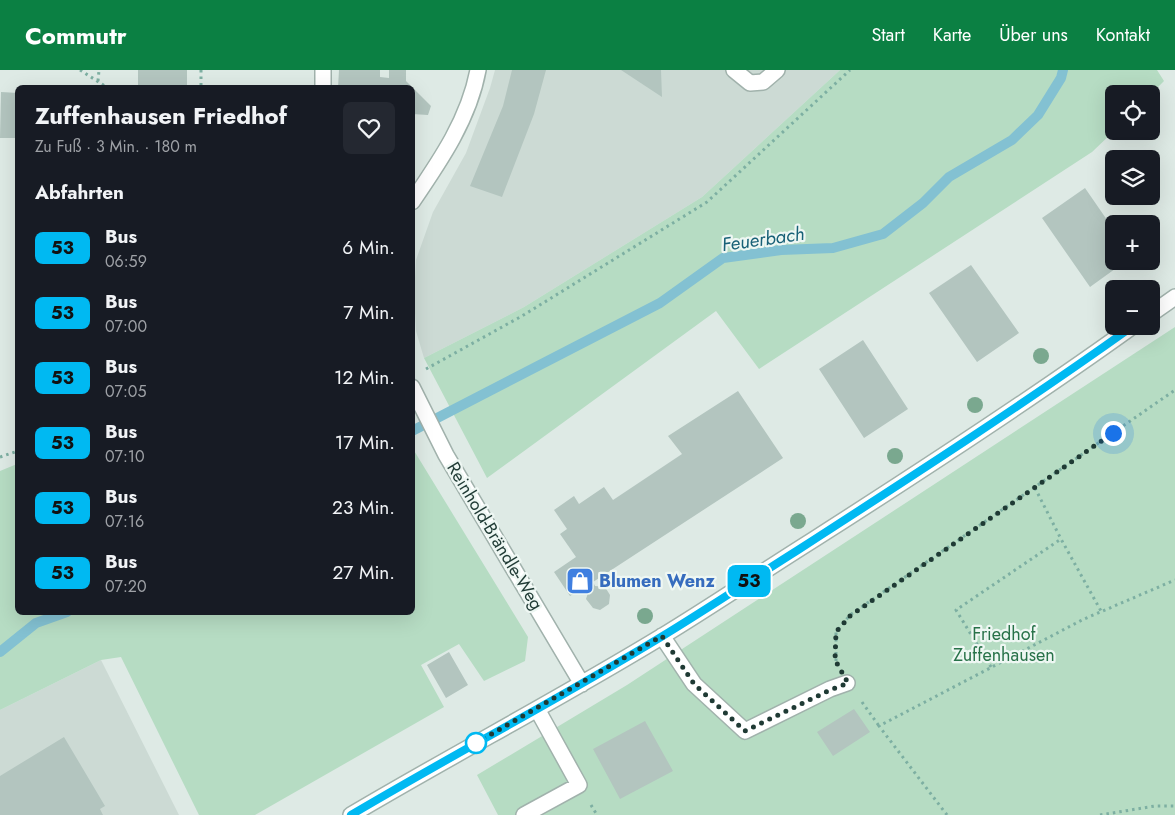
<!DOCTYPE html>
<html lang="de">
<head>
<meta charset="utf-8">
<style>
  body { margin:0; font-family:Jost,sans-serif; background:#242831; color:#f1f3f6; height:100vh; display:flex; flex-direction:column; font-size:19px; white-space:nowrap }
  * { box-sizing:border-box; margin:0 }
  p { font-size:16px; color:#9ea1a6 }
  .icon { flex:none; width:28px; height:28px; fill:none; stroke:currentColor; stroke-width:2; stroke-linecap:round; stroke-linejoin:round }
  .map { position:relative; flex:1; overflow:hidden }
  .sheet { position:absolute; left:15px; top:15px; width:400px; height:530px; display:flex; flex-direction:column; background:#171b24; border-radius:8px; box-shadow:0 5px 20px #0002 }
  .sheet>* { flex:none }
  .badge { padding:0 10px; border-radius:8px; font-size:18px; line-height:32px }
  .controls { position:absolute; left:1105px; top:15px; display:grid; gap:10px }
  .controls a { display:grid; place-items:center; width:55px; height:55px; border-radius:8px; background:#171b24; box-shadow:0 5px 20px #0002; font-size:25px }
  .you { position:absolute; width:25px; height:25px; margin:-12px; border:4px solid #fff; border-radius:50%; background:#1a73e8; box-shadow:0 0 0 8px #1a73e833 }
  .map>.badge { position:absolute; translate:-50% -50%; box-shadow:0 0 0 2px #fff }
  h2 { padding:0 20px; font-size:19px; line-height:45px }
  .round { display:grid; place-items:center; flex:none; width:52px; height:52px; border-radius:8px; background:#242831 }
  .overview { display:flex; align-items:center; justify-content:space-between; height:85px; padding:0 20px }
  h1 { font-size:24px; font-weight:700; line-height:38px }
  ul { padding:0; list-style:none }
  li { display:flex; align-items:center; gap:15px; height:65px; padding:0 20px }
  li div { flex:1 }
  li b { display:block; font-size:19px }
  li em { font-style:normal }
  li .badge { min-width:55px; font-weight:700; text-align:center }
  header { display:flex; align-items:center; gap:30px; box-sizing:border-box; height:70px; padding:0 25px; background:#0b8043; color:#fff }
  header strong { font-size:24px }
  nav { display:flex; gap:28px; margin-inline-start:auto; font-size:18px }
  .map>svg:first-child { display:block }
  .built { fill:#ccdad4 }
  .green { fill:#b6dcc3 }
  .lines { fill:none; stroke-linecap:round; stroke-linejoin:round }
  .stream { stroke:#83c1d2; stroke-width:10 }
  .building { fill:#b3c5bf }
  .minor-casing { stroke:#a1b2ac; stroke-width:18 }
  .path { stroke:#7dafa2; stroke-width:3; stroke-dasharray:2.5 4; stroke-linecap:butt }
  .minor { stroke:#fff; stroke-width:15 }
  .tree { fill:#7aa88f }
  .line-casing { stroke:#fff; stroke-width:11 }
  .line { stroke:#00b9f2; stroke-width:8 }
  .walk { stroke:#1f3a34; stroke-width:5; stroke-dasharray:0 9 }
  .stop-dot { fill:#fff; stroke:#00b9f2; stroke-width:2.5 }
  .labels { text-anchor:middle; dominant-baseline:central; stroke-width:4.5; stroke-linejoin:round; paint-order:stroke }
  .street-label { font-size:18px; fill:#1f3a34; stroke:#eef7f3 }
  .shop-label { font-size:18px; font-weight:bold; fill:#366cbe; stroke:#eef7f3; text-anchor:start }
  .park-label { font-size:18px; fill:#287249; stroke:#eef7f3 }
  .water-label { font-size:19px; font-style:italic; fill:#186177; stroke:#eef7f3 }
</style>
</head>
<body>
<header>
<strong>Commutr</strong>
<nav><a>Start</a><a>Karte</a><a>Über uns</a><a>Kontakt</a></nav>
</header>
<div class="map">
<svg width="1175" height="745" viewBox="0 0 1175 745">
  <rect width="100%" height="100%" fill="#deeae5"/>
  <!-- built -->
  <path class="built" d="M495,0H840L702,127L524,237L424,288L416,261L414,225L416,190L433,142L466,83L490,18Z
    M101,590L179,745H0V640Z"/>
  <!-- green -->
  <path class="green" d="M840,0H1157L1164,11L1151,24H1114V61L1092,82L759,299L716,241L487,408L424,288L524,237L702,127Z
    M1175,257V745H498L477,705L627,615Z
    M413,379L528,567L525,591L484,611L459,574L421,595L444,637L255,745H199L121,587L101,590L0,640V401L17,394L18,542H412Z"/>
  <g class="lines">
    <!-- stream -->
    <path class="stream" d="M412,361L660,233L723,188L781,180L833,178L883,164L923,133L949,107L1012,70L1038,45L1061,8L1063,0
      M0,582L36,553L67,542"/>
  </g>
  <!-- building -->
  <path class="building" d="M138,0H187V18H138Z
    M339,0H380V7L389,8V0H406V11L431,36L428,45L412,44V18H338Z
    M512,0H546L534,44L502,127L470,116L503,36Z
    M621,0H661L662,27Z
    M1,22L18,23V68H0Z
    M1085,118L1114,160V191H1126L1090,217L1042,148Z
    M971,195L1019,263L977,292L929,223Z
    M863,270L908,339L864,368L819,299Z
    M738,321L783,388L593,512L595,516L605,517L610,525L609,534L600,540L593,538L586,529L589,520L586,516L570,526L554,502L576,487L560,464L567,459L554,440L574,426L579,434L604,417L613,430L682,384L668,366Z
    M449,582L468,615L446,628L427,595Z
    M854,639L870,662L833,686L817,662Z
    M645,651L673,701L620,729L593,679Z
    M64,667L105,736L100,739L103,745H0V706Z"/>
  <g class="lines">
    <defs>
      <path id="minor" d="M734,0L750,13L763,12L777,0
        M323,18V0
        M412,132C440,91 469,49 478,0
        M1151,244L1175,227
        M412,317L446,385L582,614
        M662,566L694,614L745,661L830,619L847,613
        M351,745C454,684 559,629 661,567C712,536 762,502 813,470C921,401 1029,331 1133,256
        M524,745L579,715L537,639"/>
    </defs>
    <!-- minor casing -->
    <use href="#minor" class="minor-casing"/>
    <!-- path -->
    <path class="path" d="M80,0L108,18
      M201,0V18
      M98,11L99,0
      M426,299L522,246L707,132L850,0
      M0,387L18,381
      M1035,418L1061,469
      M836,591V562L850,545L1175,320
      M991,597L956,540L1061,469L1101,541
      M862,632L879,656
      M591,735L597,745
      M947,745L879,656L1084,549L1175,510
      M1100,745L1155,736H1175"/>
    <!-- minor -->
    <use href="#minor" class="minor"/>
  </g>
  <!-- trees -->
  <g class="tree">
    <circle cx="1041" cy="286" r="8"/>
    <circle cx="975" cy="335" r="8"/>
    <circle cx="895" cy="386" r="8"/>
    <circle cx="798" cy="451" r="8"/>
    <circle cx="645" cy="546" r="8"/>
  </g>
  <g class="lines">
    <defs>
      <path id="line" d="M351,745C454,684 559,629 661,567C707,539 752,509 798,480C911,407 1024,334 1133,256"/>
    </defs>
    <!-- line casing -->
    <use href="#line" class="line-casing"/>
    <!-- line -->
    <use href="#line" class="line"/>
    <!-- walk -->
    <path class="walk" d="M476,673L662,566L694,614L745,661L830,620L848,613L835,590L836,562L850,546L1113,363"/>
  </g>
  <!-- icons -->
  <defs>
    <symbol id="shop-square" viewBox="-11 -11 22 22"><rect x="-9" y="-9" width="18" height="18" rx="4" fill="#3f7fe0" stroke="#eef7f3"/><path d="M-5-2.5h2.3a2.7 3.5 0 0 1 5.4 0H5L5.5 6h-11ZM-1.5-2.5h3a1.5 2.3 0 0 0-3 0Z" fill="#fff"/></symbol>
  </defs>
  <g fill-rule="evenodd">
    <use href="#shop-square" x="564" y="495" width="32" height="32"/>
  </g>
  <!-- markers -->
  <circle class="stop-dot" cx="476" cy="673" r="10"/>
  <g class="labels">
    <!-- street labels -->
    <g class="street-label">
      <text transform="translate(495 466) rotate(59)">Reinhold-Brändle-Weg</text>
    </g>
    <!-- shop labels -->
    <g class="shop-label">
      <text x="599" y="511">Blumen Wenz</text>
    </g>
    <!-- park labels -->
    <g class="park-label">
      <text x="1004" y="564">Friedhof<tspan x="1004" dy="21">Zuffenhausen</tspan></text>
    </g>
    <!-- water labels -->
    <g class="water-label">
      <text transform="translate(763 169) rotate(-8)">Feuerbach</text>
    </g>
  </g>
</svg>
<div class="controls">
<a><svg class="icon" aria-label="locate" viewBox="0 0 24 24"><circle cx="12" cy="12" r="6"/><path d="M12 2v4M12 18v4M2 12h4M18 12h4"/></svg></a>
<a><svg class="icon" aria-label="layers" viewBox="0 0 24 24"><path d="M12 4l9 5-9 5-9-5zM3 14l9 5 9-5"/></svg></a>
<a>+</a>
<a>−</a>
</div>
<div class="you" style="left:1113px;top:363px"></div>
<b class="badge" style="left:749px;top:511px;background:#00b9f2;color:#111">53</b>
<section class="sheet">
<div class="overview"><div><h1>Zuffenhausen Friedhof</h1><p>Zu Fuß · 3 Min. · 180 m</p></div><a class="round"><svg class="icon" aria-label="heart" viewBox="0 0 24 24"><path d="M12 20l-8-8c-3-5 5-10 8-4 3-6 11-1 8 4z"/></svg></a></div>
<h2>Abfahrten</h2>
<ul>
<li><span class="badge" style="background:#00b9f2;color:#111">53</span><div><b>Bus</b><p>06:59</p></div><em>6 Min.</em></li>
<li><span class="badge" style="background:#00b9f2;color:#111">53</span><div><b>Bus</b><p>07:00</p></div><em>7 Min.</em></li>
<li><span class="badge" style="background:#00b9f2;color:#111">53</span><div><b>Bus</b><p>07:05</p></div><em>12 Min.</em></li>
<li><span class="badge" style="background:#00b9f2;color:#111">53</span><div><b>Bus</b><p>07:10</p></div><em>17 Min.</em></li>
<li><span class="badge" style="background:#00b9f2;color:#111">53</span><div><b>Bus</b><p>07:16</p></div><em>23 Min.</em></li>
<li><span class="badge" style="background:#00b9f2;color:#111">53</span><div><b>Bus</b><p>07:20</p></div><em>27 Min.</em></li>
</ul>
</section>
</div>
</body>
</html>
